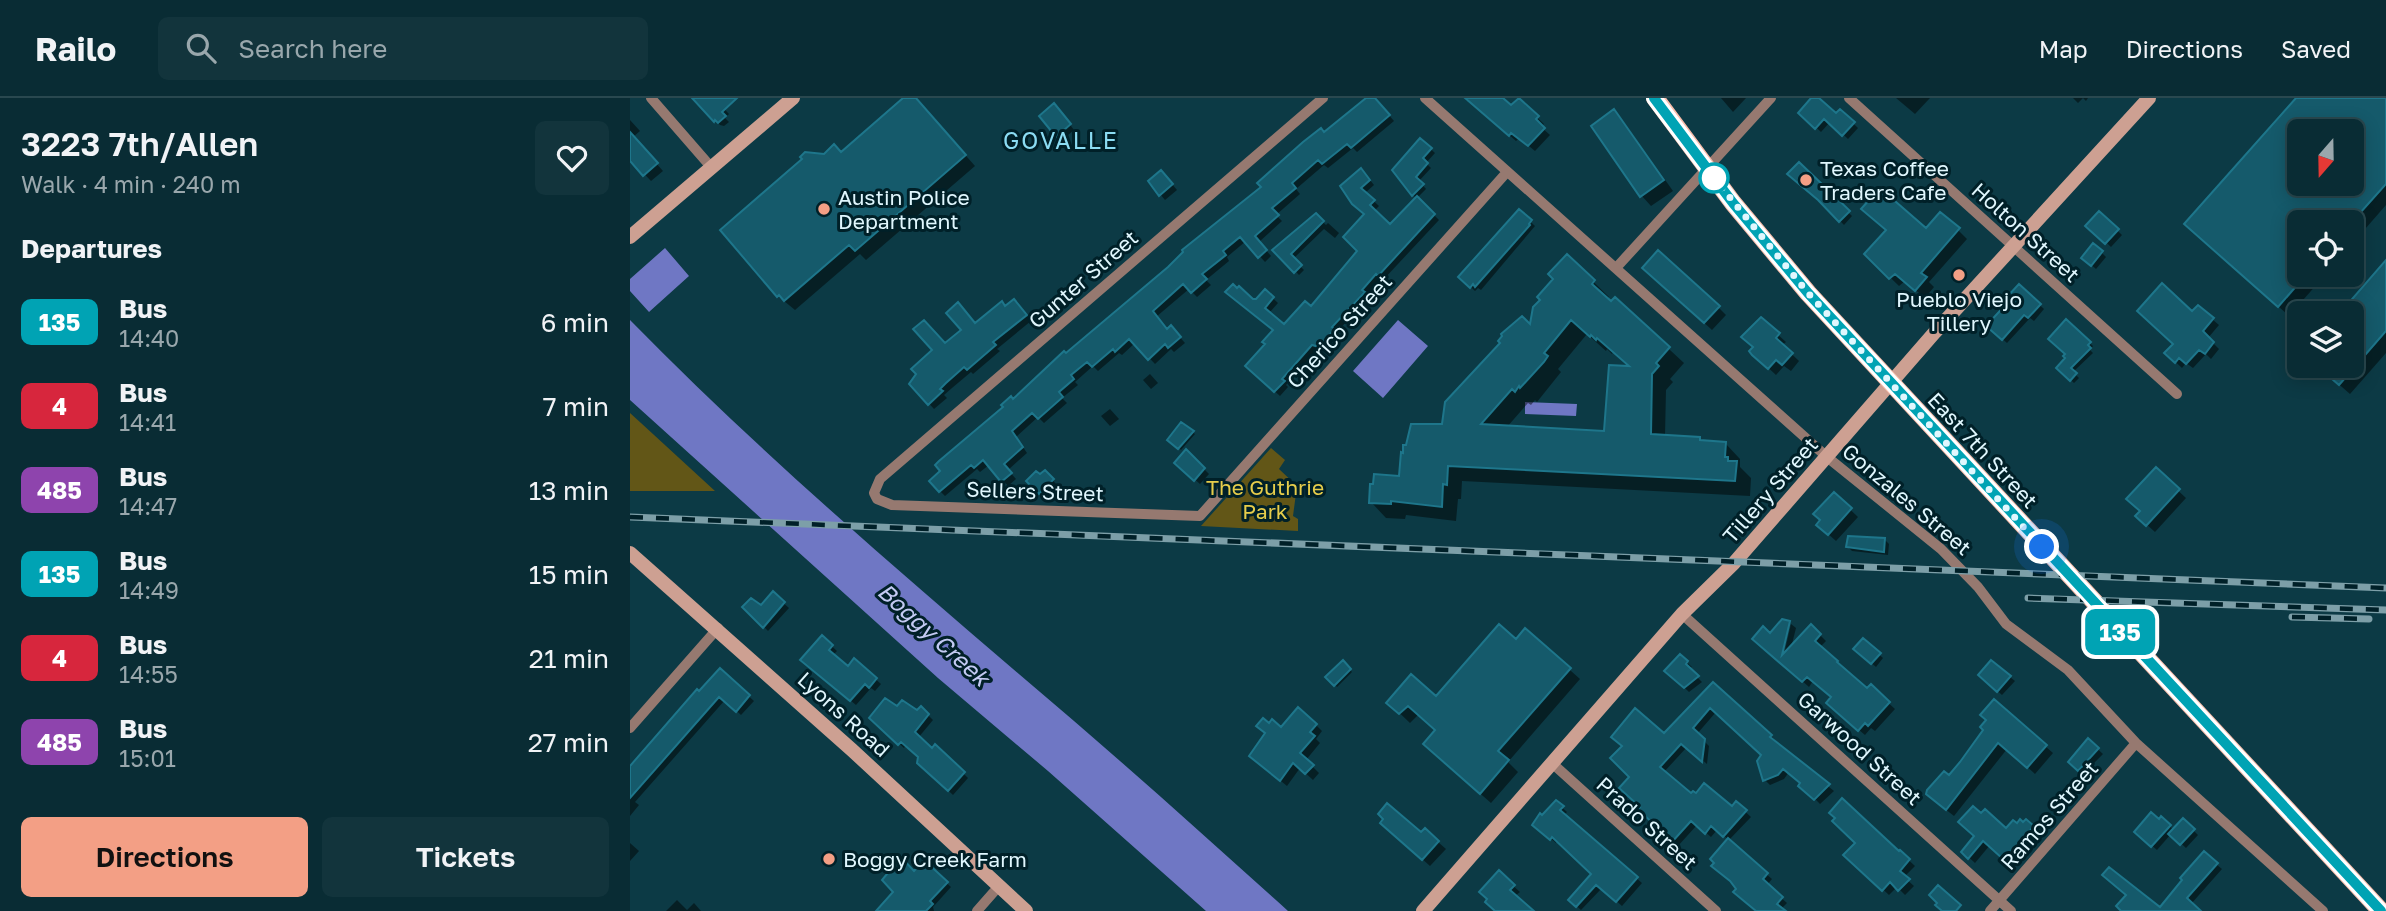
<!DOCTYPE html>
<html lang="en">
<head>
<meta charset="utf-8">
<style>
  body { margin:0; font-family:"Golos Text",sans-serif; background:#12343c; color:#f1f3f6; height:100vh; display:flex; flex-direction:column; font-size:26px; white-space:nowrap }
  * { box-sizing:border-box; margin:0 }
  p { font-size:23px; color:#99a7ac }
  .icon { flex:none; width:38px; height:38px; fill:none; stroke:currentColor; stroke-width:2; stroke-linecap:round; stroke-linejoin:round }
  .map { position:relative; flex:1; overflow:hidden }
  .sheet { display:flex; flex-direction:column; background:#092c34; width:630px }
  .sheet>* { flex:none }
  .badge { padding:0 14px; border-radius:10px; font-size:24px; line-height:46px }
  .needle { width:46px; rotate:200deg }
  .buttons { position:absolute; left:1657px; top:21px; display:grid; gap:14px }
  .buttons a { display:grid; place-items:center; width:77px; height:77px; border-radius:10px; background:#092c34; box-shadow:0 4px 18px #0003,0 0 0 2px #29484f; font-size:35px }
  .you { position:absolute; width:35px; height:35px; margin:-18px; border:5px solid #fff; border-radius:50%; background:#1a73e8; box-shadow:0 0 0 10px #1a73e833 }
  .map>.badge { position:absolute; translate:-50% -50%; box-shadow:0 0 0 4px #fff }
  h2 { padding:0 21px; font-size:26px; line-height:63px }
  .round { display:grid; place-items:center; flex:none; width:74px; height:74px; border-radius:10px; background:#12343c }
  .overview { display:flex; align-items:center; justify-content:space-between; height:119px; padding:0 21px }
  h1 { font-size:33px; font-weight:600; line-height:52px }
  .action { display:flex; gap:14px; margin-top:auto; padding:14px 21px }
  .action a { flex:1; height:80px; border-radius:10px; background:#f39f85; color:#111; font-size:28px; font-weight:600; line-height:80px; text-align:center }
  .action a+a { background:#12343c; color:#f1f3f6 }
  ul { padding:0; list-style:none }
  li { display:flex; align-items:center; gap:21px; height:84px; padding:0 21px }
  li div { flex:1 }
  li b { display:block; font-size:26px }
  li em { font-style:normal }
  li .badge { min-width:77px; font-weight:700; text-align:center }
  header { display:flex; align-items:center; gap:42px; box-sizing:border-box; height:98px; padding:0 35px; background:#092c34; border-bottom:2px solid #29484f }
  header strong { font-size:33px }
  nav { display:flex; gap:38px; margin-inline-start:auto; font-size:24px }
  .search { width:490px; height:63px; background:#12343c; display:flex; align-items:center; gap:18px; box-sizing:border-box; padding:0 24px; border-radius:10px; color:#99a7ac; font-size:26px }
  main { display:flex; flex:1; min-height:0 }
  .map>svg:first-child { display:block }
  .green { fill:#625617 }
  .water { fill:#6f77c4 }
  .shadow { fill:#0007; fill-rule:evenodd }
  .building { fill:#155a6b; stroke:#1e768b; stroke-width:2; fill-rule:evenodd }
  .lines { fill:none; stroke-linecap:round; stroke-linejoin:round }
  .street { stroke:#967970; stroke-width:10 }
  .secondary { stroke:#cda092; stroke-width:14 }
  .primary { stroke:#f8bdab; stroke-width:18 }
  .rail-casing { stroke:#7d9fa8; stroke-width:7 }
  .rail { stroke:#002028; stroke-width:4.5; stroke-dasharray:13; stroke-linecap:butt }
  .line-casing { stroke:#fff; stroke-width:16 }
  .line { stroke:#00a3b4; stroke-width:10 }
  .walk { stroke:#e0f7fe; stroke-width:7; stroke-dasharray:0 12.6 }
  .stop-dot { fill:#fff; stroke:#00a3b4; stroke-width:3.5 }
  .poi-dot { fill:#f39f85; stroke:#002028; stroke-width:2.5 }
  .labels { text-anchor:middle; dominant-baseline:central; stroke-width:6; stroke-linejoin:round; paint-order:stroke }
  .poi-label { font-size:21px; fill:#e0f7fe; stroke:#002028; text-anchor:start }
  .street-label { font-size:21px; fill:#e0f7fe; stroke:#002028 }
  .park-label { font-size:21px; fill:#e6cd4b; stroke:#002028 }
  .neighbourhood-label { font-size:23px; letter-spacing:2px; fill:#8bdcf3; stroke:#002028 }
  .water-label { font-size:23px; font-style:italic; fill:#c3caf3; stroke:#002028 }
</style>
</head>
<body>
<header>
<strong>Railo</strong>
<div class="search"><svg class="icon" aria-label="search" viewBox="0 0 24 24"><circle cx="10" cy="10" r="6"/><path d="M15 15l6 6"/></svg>Search here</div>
<nav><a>Map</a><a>Directions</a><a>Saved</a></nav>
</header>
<main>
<section class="sheet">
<div class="overview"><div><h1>3223 7th/Allen</h1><p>Walk · 4 min · 240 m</p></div><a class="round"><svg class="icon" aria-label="heart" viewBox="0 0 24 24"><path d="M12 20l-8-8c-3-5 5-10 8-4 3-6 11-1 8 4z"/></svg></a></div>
<h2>Departures</h2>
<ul>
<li><span class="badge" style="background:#00a3b4;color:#fff">135</span><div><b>Bus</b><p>14:40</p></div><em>6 min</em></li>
<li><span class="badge" style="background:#d7263d;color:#fff">4</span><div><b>Bus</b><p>14:41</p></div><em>7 min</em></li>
<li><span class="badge" style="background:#8e44ad;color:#fff">485</span><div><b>Bus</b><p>14:47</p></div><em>13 min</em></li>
<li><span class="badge" style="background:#00a3b4;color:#fff">135</span><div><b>Bus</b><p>14:49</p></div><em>15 min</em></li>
<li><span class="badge" style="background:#d7263d;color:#fff">4</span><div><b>Bus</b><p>14:55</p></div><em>21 min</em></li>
<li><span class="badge" style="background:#8e44ad;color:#fff">485</span><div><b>Bus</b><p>15:01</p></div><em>27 min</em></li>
</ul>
<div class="action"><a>Directions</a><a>Tickets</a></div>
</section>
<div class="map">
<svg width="1756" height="813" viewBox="0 0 1756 813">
  <rect width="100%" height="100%" fill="#0c3a45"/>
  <!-- green -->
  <path class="green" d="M0,315L11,325L85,393H0Z
    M641,350L655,362L649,371L667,388L663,418L668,421V433L571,428Z"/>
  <!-- water -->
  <path class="water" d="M35,150L59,178L19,214L0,193V181Z
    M0,222C139,364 292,493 444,623C516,685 587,749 658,813H576L418,673L308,580L0,302Z
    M768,222L798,248L753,300L723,273Z
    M895,304L947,306L946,318L895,316Z"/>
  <!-- shadow -->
  <path class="shadow" d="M69,0H84L99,16L95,20L99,24L94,28L90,27L69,5Z
    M275,0H285L345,68L236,162L230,156L165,212L148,198L92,133L194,58L211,56Z
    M738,0H744L764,23L727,54L723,50L698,70L694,67L666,91L670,96L646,117L652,123L629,144L641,158L635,164L616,143L597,159L599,163L576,182L581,187L567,199L559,191L526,219L537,233L546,235L555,245L544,254L541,251L525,266L505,245L492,257L489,255L468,273L463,268L445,284L448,287L432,300L437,305L414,325L408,319L386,339L397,355L378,372L386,381L378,388L359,367L350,374L347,371L315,398L310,393L302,383L383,303Z
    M834,0H870L881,10L889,2L914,26L911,29L920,37L905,53L889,40L886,43L839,2L837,3Z
    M1091,0H1116L1103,14Z
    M1266,0H1300L1285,16Z
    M1443,0H1458L1456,3L1453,0L1448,5Z
    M1668,0H1756V107L1722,146V124H1670V177H1695L1659,218L1567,136ZM1670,33H1722V86H1670Z
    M429,12L444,32L432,42L412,18Z
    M1210,13L1228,30L1218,41L1200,24L1191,34L1170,14L1206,18Z
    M984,14L994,24L1043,93L1021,108L1011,97Z
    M0,22L10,33L3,39L33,73L21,83L0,61Z
    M791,42L805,55L796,65L801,70L789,83L796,91L787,100L809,122L754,181L752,180L736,197L738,200L706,235L708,238L694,253L688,251L656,287L658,289L650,298L617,268L637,247L645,233L622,203H626L635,193L648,205L639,215L655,229L681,211L729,153L736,116L724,105L736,77L744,87L735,95L749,108L744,113L760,128L787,101L783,97Z
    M1169,66L1222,118L1214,127L1193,105Z
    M536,79L547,92L535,102L520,84Z
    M890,114L905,128L851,192L848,190L845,193L831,179Z
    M1469,115L1492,137L1481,149L1458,127Z
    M686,117L696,127L698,125L709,135L705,140L694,131L663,161L674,172L669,177L645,152Z
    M1328,132L1337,141L1299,184L1304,189L1295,200L1275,183L1269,188L1236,156Z
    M1464,147L1476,159L1466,171L1458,164Z
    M937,158L979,199L977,201L981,205L985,201L1054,265L1040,281L1043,284L1036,292L1035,338L1069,340L1073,344L1095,345L1110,361V369L1121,380L1120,398L832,383L831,401H828L826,423L776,417L775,421L756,420L741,404L771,379L902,229ZM957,236L976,253L977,251L982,256L983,254L1002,270L975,334L877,329L898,305L901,307L905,302L907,304L931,274L928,271Z
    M1756,165V255L1720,296L1688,268H1722V215H1712Z
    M1022,177L1088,209L1096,217L1082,232Z
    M1389,188L1414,211L1404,223L1400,220L1377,245L1358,228L1381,203Z
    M389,208L401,223L367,251L370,253L343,276L341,274L322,290L314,297L317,300L304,311L281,286L315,248L346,227Z
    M1568,209L1589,227L1578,240L1589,251L1581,261L1576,256L1563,270L1556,265L1552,270L1536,255Z
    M1131,221L1156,244L1152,247L1169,263L1161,273L1154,268L1146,277L1132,264Z
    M1436,223L1463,248L1460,252L1463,255L1443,274L1449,280L1444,285L1428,270L1437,260Z
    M520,276L528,285L521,291L513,282Z
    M480,311L489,321L480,328L471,318Z
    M552,326L565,336L551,352L540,342Z
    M556,353L579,376L570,386L551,369Z
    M1526,372L1556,400L1525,434L1507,418L1512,414Z
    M415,374L427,387L414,399L398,383L410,379Z
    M1204,396L1228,419L1206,443L1188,427Z
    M1255,442L1259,446L1258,457L1222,453L1218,449Z
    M143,496L159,510L138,533L115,509H131Z
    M1161,526L1166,530L1161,550L1181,528L1196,543L1190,549L1237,592L1241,589L1265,611L1245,633L1241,630L1235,637L1204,611L1203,600L1183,583L1179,589L1152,565Z
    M895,532L950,581L878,664L888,674L861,705L805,656L807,633L788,617L780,625L758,604L807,600L886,543Z
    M193,540L207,553L203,557L218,570L224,562L251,586L245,593L241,590L226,607L177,566Z
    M1234,543L1253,560L1246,569L1230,555Z
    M1050,558L1062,569L1059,571L1072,584L1059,594L1037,573Z
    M713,564L722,574L707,589L698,579Z
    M90,572L124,603L111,617L95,602L5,704L9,707L0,718V670Z
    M1350,577L1380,579L1385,583L1372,597Z
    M1083,586L1141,638L1146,643L1145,645L1204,693L1190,706L1159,674L1154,681L1140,687L1135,682L1128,663L1133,658L1086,614L1067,636L1079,648L1077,666L1057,649L1034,674L1061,698L1063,695L1066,698L1075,687L1102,710L1107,706L1121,719L1098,743L1142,781L1137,787L1157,805L1151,811L1153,813H1128L1106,794L1108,791L1104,786L1084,768L1087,765L1083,761L1099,742L1087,732L1081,739L1067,727L1048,748L992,690L1001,679L983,660L994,649L983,639L1006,613L1034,637Z
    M291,610L303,622L288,640L302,652L305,648L338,680L323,697L289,665L290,659L276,647L274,650L241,620L267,611L288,614Z
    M686,627L692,633L686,641L690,645L676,662L689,675L683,682L670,670L657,688L628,664L651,631Z
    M1355,632L1415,648L1423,655L1405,676L1377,651L1324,718L1305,703L1319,680Z
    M1458,642L1473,656L1453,676L1441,664Z
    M926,704L937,714L934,717L1012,785L992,808L972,790L951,812L940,802L964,776L928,742L926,745L909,731L913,720Z
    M1531,721L1544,732L1553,722L1568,737L1556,750L1541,736L1527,752L1506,734Z
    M1396,723L1409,736L1397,749L1398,751L1382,767L1360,747L1345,765L1333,754L1346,738L1376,732Z
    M760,732L791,736L808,744L816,751L800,768Z
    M0,745L9,753L0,763Z
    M1227,745L1269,756L1270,754L1285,768L1274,779L1284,788L1275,797L1267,789L1259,797L1216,757Z
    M1574,756L1592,771L1561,806L1569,813H1491L1505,789L1528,810L1530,808L1532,810Z
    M294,764L321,789L303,809L304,813H248Z
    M869,775L890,794L866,813Z
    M47,802L57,812L64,805L71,813H36Z"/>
  <!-- building -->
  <path class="building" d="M62,0H107L92,14L96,18L88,25L85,22L84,24Z
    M273,0H286L336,57L225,153L219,147L154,203L149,197L147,199L90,132L172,61L170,59L175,54L194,56L204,46L211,54Z
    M736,0H745L760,17L721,50L717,46L692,66L688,62L662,85L666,90L642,110L649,117L625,138L637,152L628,160L610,139L593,153L596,157L572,176L577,181L561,195L553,186L523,213L537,231L541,227L551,239L538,250L535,246L518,262L499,241L485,254L483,251L462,269L457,264L441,277L444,281L429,294L433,299L408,321L402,315L382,333L393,349L374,366L382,375L371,384L353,362L344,370L341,367L309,394L299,383L310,373L305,367L309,363L373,309L371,307L381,298L383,301L434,253L436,255L538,169L553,154L552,152L631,89L627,85L673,44L691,30L694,34Z
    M835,0H873L881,7L889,0L909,18L906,21L915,30L898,48L881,35L879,38Z
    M1181,0H1189L1206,15L1210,11L1225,24L1212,38L1194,21L1185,31L1168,15Z
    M1666,0H1756V86L1722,124H1670V177H1676L1648,209L1554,126ZM1670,33H1722V86H1670Z
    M424,5L441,26L426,39L409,18Z
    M984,11L1034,82L1010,99L961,28Z
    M0,34L28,65L13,78L0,63Z
    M790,40L802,50L793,60L798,65L786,79L794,86L782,98L762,72Z
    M1169,64L1220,113L1209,124L1188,102L1157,76Z
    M731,70L740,82L731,90L745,102L740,107L760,126L787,98L805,116L748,178L746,176L732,192L735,194L702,229L705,231L689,249L682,247L652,281L655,283L644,294L615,268L635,246L632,244L643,232L595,194L603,186L607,190L609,188L623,201H626L635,191L644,199L635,210L654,226L675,203L681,208L727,153L713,139L734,116L722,106L710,88Z
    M531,72L543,86L529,98L518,83Z
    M1250,90L1296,130L1310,114L1330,130L1291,175L1297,179L1285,193L1265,176L1259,181L1234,156L1256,132L1231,111Z
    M889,111L902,122L899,126L900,127L845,189L843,186L840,190L828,179Z
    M1469,113L1489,131L1475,146L1455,128Z
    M686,115L694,123L661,156L672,167L664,175L642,152Z
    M1463,145L1473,153L1461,168L1451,160Z
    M1028,152L1090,208L1074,225L1012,170Z
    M937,156L965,182L962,186L981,203L985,199L1040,249L1026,265L1029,268L1022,276L1021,336L1070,339V342L1096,344L1095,359H1098V363H1107L1105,383L818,368L817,387L813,386L812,409L761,403V406L739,405L740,386H743L744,376L769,378L771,354L773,355V347H776L781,326H812L815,304L870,245L868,243L872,238L871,236L892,218L900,226L903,209L910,202L907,199L923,181L918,176ZM941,222L960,239L961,237L966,242L967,240L999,268L979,267L974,333L851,326L882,291L885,294L889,288L890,290L914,264L918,258L914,255Z
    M1756,162V233L1709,287L1687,268H1722V215H1710Z
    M1532,185L1562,213L1568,207L1584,220L1573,233L1584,244L1575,256L1569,252L1556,266L1549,260L1545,265L1534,255L1543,246L1507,213Z
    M1389,186L1411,206L1398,220L1394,217L1372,242L1356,228L1379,203L1376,200Z
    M384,201L397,217L363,244L366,247L337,272L334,269L316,285L310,291L313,293L298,307L279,286L286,276L281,271L302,252L283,231L294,222L315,245L331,232L316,215L328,204L345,225L372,203L375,208Z
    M1131,219L1150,235L1146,240L1163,255L1152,267L1146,262L1138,271L1122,257L1119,253L1123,249L1111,239Z
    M1436,221L1461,244L1458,247L1461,250L1441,270L1447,275L1440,283L1426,270L1435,260L1433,258L1435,256L1418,241Z
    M551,324L564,333L548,351L537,342Z
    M556,351L575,370L564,383L544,365Z
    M1526,369L1550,391L1516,428L1505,418L1510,413L1496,401Z
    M415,372L424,381L409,396L396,383L406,373L410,376Z
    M1204,394L1222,410L1198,437L1186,427L1190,422L1183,416Z
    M1218,438L1255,440L1254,454L1216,449Z
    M143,493L155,504L133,530L112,509L121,500L131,507Z
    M1152,521L1160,523L1152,557L1181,526L1191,536L1185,543L1208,563L1207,564L1237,590L1241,586L1260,604L1238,628L1235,625L1228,633L1196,605L1201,599L1177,579L1172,584L1122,541L1133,528L1140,535Z
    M869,526L886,541L895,530L941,570L868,653L879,662L850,696L793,646L805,632L778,608L769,616L756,605L781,576L806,598Z
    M192,537L203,547L199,552L218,568L224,560L247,580L239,590L235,586L220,603L170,562Z
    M1233,540L1251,555L1241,566L1223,551Z
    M1050,556L1058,563L1056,566L1069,578L1054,590L1034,573Z
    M713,562L721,571L704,588L695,579Z
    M1361,562L1381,578L1367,594L1348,577Z
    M90,570L120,597L106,614L89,599L0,700V668L67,591L69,593Z
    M1083,584L1142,637L1140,639L1200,686L1184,702L1168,688L1170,685L1153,671L1148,677L1133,683L1127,663L1131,657L1080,610L1063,630L1075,641L1072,664L1051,646L1030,669L1061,695L1063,693L1066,695L1074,685L1102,708L1106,703L1117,712L1093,739L1081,728L1075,736L1061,723L1042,744L1008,711L1010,709L989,690L999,679L980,660L992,648L981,639L1005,610L1034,635Z
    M255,600L267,608L272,602L287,612L291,608L299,616L285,634L302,650L305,646L335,674L318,693L287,665L288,659L271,644L268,647L239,620Z
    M1364,601L1417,647L1397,670L1368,645L1316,712L1296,696L1297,692L1314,673L1319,677L1330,664L1353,632L1350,629L1356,622L1350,617Z
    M668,609L687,626L680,634L685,638L670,655L684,667L675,676L663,665L650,683L619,658L635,635L626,628L633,620L639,625L642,621L651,629Z
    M1458,640L1469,650L1448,673L1438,664Z
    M1212,700L1269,753L1270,752L1280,761L1270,773L1280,781L1268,793L1260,784L1252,793L1213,757L1225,745L1202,723L1205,720L1199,715Z
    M926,702L934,708L930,712L1008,779L986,804L966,787L946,809L938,802L961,776L922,739L920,742L902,727L910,715L912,717Z
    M757,705L791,734L795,730L809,743L792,762L750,725L753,721L748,716Z
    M1343,708L1351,715L1355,711L1376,730L1383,722L1387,725L1390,721L1393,724L1396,721L1404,728L1392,742L1394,744L1374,762L1353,743L1338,761L1331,754L1344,738L1328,724Z
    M1521,714L1529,721L1531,718L1541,727L1521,749L1504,734Z
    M1553,720L1565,731L1550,747L1538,736Z
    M1098,740L1138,775L1133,781L1153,799L1147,806L1156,813H1126L1103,794L1106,791L1100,783L1081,768L1084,765L1080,761Z
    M1574,753L1588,765L1557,800L1571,813H1491L1486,808L1496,797L1472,777L1479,769L1530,809L1552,782L1550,780Z
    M271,759L284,773L294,762L318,784L300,803L303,806L296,813H246L263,794L252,782Z
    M869,772L885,787L880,792L904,813H865L855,804L857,801L849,794Z
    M1308,787L1331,807L1326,813H1312L1305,807L1307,805L1299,797Z"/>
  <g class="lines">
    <!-- street -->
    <path class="street" d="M21,0L81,69
      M693,0L250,381L244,395L247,401L262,407L570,418L877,74
      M795,0L1197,359L1311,451L1348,489L1376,526L1438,572L1506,645L1693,813
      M1219,0L1547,296
      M986,170L1141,0
      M1052,516L1381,813
      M0,630L88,530
      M923,666L1086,813
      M347,813L369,788
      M1360,813L1506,645"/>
    <!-- secondary -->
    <path class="secondary" d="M0,139L163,0
      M0,455L222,652L396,813
      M793,813L1052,516L1104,465L1305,234L1519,0"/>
    <!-- primary -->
    <path class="primary" d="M1025,0L1103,105L1178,195L1751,813"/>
    <defs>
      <path id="rail" d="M0,419L1756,490
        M1398,500L1756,512
        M1662,519L1739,521"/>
    </defs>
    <!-- rail casing -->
    <use href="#rail" class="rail-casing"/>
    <!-- rail -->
    <use href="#rail" class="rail"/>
  </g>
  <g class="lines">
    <defs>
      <path id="line" d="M1024,0L1103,105L1178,195L1751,813"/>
    </defs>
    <!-- line casing -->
    <use href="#line" class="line-casing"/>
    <!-- line -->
    <use href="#line" class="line"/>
    <!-- walk -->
    <path class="walk" d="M1084,80L1178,195L1412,449"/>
  </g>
  <!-- markers -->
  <circle class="stop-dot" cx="1084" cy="80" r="14"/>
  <g class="poi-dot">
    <circle cx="1176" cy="82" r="7"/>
    <circle cx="194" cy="111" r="7"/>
    <circle cx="1329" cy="177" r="7"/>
    <circle cx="199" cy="761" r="7"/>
  </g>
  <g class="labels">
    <!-- poi labels -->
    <g class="poi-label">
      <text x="1190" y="70">Texas Coffee<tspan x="1190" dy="24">Traders Cafe</tspan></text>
      <text x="208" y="99">Austin Police<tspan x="208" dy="24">Department</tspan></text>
      <text x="1329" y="201" text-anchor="middle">Pueblo Viejo<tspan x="1329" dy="24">Tillery</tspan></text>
      <text x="213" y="761">Boggy Creek Farm</text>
    </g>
    <!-- street labels -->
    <g class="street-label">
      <text transform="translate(1396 134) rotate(42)">Holton Street</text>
      <text transform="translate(453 181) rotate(-41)">Gunter Street</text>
      <text transform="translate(709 233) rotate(-48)">Cherico Street</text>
      <text transform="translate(1353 352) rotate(47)">East 7th Street</text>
      <text transform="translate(1140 392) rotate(-49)">Tillery Street</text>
      <text transform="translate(405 393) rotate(2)">Sellers Street</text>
      <text transform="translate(1277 401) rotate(40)">Gonzales Street</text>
      <text transform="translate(214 616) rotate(42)">Lyons Road</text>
      <text transform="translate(1230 650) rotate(42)">Garwood Street</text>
      <text transform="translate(1419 717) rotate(-49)">Ramos Street</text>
      <text transform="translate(1017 725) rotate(42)">Prado Street</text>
    </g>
    <!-- park labels -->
    <g class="park-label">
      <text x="635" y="389">The Guthrie<tspan x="635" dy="24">Park</tspan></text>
    </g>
    <!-- neighbourhood labels -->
    <g class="neighbourhood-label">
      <text x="431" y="42">GOVALLE</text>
    </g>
    <!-- water labels -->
    <g class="water-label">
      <text transform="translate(304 536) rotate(42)">Boggy Creek</text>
    </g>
  </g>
</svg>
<div class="buttons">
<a><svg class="needle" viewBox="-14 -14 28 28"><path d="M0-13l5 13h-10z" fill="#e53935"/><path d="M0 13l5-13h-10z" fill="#99a7ac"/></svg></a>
<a><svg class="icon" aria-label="locate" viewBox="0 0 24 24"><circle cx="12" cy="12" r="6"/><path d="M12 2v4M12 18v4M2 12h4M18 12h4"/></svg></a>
<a><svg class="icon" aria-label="layers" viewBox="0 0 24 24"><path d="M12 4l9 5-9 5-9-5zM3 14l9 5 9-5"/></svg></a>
</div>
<div class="you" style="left:1412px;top:449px"></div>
<b class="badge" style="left:1490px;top:534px;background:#00a3b4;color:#fff">135</b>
</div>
</main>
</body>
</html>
